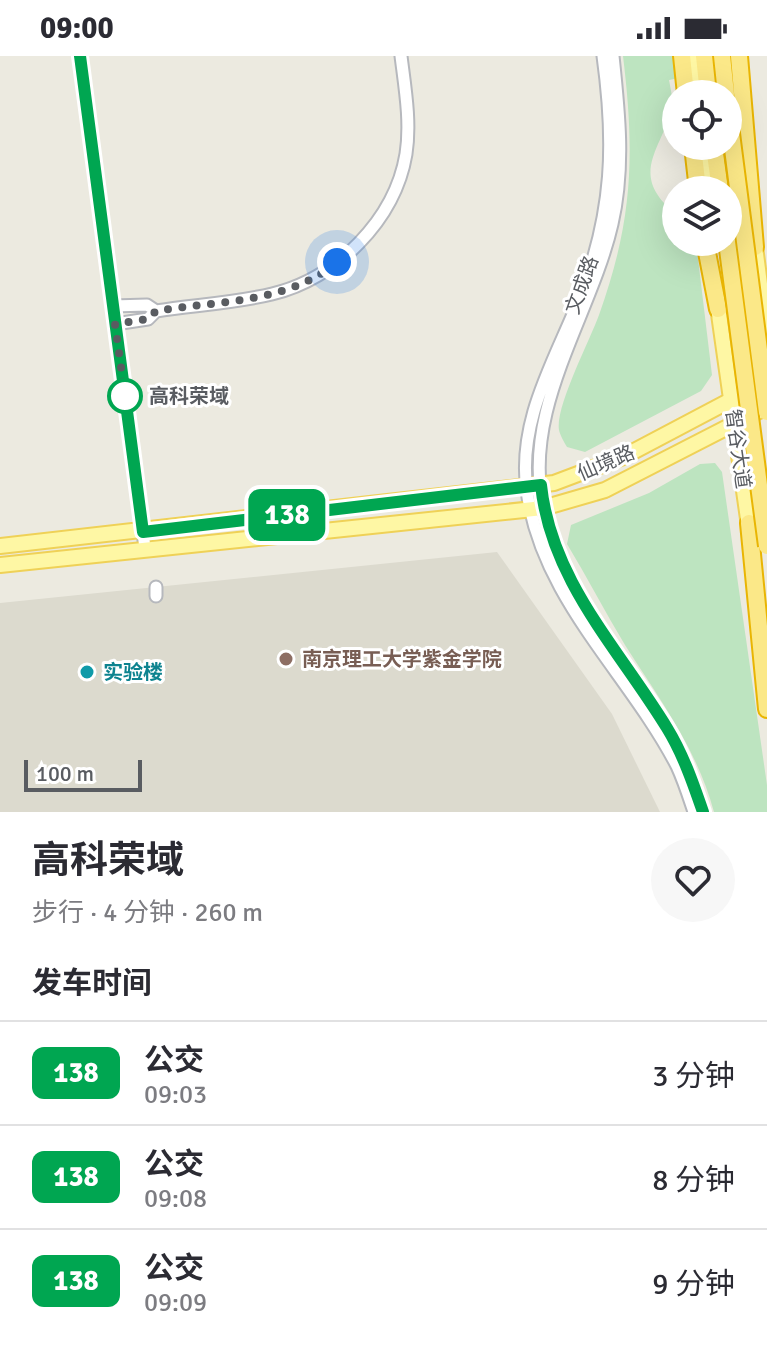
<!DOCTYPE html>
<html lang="zh">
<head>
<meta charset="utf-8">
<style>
  body { margin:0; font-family:Signika,"Noto Sans SC",sans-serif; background:#f7f7f7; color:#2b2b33; height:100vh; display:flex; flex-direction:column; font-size:30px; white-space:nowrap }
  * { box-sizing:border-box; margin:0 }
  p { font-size:26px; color:#7c7c81 }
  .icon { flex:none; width:44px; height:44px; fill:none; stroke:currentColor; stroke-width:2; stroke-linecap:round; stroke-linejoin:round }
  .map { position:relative; height:756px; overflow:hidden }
  .side { display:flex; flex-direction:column; background:#fff; flex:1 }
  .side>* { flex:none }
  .badge { padding:0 16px; border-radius:12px; font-size:28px; line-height:52px }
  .fabs { position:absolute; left:662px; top:24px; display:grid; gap:16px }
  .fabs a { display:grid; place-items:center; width:80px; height:80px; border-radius:50%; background:#fff; box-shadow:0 8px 32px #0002; font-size:40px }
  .scale { position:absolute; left:24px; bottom:20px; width:118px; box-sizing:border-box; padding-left:8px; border:4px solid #595c61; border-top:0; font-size:22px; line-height:28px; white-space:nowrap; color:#595c61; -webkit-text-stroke:6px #fff; paint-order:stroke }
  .you { position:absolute; width:40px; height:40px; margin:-20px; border:6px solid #fff; border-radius:50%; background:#1a73e8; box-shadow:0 0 0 12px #1a73e833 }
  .map>.badge { position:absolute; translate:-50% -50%; box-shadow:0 0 0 4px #fff }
  h2 { padding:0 32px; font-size:30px; line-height:72px }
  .round { display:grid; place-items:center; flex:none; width:84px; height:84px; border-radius:42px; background:#f7f7f7 }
  .headline { display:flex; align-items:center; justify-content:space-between; height:136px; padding:0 32px }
  h1 { font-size:38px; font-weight:700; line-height:60px }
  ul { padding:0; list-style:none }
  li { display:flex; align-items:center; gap:24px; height:104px; padding:0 32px; border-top:2px solid #e1e1e2 }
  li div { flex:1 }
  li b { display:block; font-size:30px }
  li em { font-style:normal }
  li .badge { min-width:88px; font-weight:700; text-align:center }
  .status { display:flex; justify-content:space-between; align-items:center; height:56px; padding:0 40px; background:#fff; direction:ltr }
  .status svg { height:22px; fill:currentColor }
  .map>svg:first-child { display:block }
  .education { fill:#dcdace }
  .green { fill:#bde4c0 }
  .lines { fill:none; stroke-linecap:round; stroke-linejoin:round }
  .minor-casing { stroke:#b6b8bd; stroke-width:15 }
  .major-casing { stroke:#efd157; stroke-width:18 }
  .highway-casing { stroke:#e9b503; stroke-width:20 }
  .minor { stroke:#fff; stroke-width:11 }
  .major { stroke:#fef7a4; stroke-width:14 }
  .highway { stroke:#fbe888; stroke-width:16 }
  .highway-bridge-casing { stroke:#e9b503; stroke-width:20; stroke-linecap:butt }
  .highway-bridge { stroke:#fbe888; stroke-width:16 }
  .line-casing { stroke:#fff; stroke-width:18 }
  .line { stroke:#00a651; stroke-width:12 }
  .walk { stroke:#595c61; stroke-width:8; stroke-dasharray:0 14.4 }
  .stop-dot { fill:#fff; stroke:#00a651; stroke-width:4 }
  .education-dot { fill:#8d6e63; stroke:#fff; stroke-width:3 }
  .culture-dot { fill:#0f9aa8; stroke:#fff; stroke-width:3 }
  .labels { text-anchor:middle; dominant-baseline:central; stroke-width:6; stroke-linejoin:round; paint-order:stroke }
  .street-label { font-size:20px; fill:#595c61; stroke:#fff }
  .stop-label { font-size:20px; font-weight:bold; fill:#595c61; stroke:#fff; text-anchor:start }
  .education-label { font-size:20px; font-weight:bold; fill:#785e54; stroke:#fff; text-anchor:start }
  .culture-label { font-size:20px; font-weight:bold; fill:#0d838f; stroke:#fff; text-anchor:start }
</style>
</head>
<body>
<div class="status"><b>09:00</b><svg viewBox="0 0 49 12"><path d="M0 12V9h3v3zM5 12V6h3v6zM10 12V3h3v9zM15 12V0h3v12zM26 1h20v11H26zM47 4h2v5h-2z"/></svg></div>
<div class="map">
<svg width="767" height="756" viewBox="0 0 767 756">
  <rect width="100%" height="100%" fill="#eceae0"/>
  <!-- education -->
  <path class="education" d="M497,496L612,658L660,756H0V547Z"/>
  <!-- green -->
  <path class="green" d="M623,0H680L684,21L669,24C671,35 674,46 671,56C659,96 629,120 676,158V186H696L712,319L701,335L585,396L567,391C564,386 560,379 559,374C555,351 590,284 599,259C633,164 635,99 623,0Z
    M715,407L722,416L767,729V756H714C697,693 660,644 625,589C605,556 587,521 567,488L571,469L649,437L700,408Z"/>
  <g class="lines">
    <defs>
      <path id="minor" d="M80,0L145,492
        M603,0C615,87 613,155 581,239C556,303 517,363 527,435C542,544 629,617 677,710C684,725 689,741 694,756
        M613,0C619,56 625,112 612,168C591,260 520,355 544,453C564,539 624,599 668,673C683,699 693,727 703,756
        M113,250L147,249L156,255C194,249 235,247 272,238C336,223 395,164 406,98C411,66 405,32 401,0
        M115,268L148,263L156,255
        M156,540V531"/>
      <path id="major" d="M692,0L696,38
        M701,90L704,121
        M754,183L767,281
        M717,244L750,477
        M0,490L554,427L623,401L767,325
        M0,509L543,452L605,434L759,355"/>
      <path id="highway" d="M682,0L686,38
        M704,0L708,38
        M722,0L726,38
        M739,0L755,191
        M693,90L698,134
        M714,90L720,134
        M705,186L718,253
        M749,467L767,653"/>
    </defs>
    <!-- minor casing -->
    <use href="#minor" class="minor-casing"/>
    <!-- major casing -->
    <use href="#major" class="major-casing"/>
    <!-- highway casing -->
    <use href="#highway" class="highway-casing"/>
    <!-- minor -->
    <use href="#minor" class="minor"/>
    <!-- major -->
    <use href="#major" class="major"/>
    <!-- highway -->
    <use href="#highway" class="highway"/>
    <defs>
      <path id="highway-bridge" d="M728,54L767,356
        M727,186L767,490"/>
    </defs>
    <!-- highway-bridge casing -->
    <use href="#highway-bridge" class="highway-bridge-casing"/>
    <!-- highway-bridge -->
    <use href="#highway-bridge" class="highway-bridge"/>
  </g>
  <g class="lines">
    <defs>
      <path id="line" d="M80,0L143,476L541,429C551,525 619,593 667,672C683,698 693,727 703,756"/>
    </defs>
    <!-- line casing -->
    <use href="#line" class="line-casing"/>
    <!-- line -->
    <use href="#line" class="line"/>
    <!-- walk -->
    <path class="walk" d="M125,340L115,268L148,263L156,255C216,245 290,247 337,206"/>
  </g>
  <!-- markers -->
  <circle class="stop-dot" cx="125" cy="340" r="16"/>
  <circle class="education-dot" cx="286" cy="603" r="8"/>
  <circle class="culture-dot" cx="87" cy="616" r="8"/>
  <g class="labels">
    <!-- street labels -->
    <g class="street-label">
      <text transform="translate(582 229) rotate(-70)">文成路</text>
      <text transform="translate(738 393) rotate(82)">智谷大道</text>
      <text transform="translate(606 407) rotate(-23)">仙境路</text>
    </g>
    <!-- stop labels -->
    <g class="stop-label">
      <text x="149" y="340">高科荣域</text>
    </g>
    <!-- education labels -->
    <g class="education-label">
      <text x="302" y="603">南京理工大学紫金学院</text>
    </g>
    <!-- culture labels -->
    <g class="culture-label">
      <text x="103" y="616">实验楼</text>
    </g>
  </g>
</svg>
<div class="fabs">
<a><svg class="icon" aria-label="locate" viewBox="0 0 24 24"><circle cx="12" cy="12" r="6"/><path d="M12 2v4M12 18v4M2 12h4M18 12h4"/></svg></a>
<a><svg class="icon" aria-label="layers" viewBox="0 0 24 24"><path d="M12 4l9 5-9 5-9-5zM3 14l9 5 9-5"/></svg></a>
</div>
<div class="scale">100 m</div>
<div class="you" style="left:337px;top:206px"></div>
<b class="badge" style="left:287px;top:459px;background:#00a651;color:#fff">138</b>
</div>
<section class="side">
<div class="headline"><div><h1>高科荣域</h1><p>步行 · 4 分钟 · 260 m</p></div><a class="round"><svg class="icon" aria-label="heart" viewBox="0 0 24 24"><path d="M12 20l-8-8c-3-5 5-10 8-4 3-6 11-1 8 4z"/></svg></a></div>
<h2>发车时间</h2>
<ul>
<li><span class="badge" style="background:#00a651;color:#fff">138</span><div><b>公交</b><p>09:03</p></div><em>3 分钟</em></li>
<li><span class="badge" style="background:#00a651;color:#fff">138</span><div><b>公交</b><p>09:08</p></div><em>8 分钟</em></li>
<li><span class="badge" style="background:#00a651;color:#fff">138</span><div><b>公交</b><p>09:09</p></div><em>9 分钟</em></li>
</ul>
</section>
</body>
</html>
